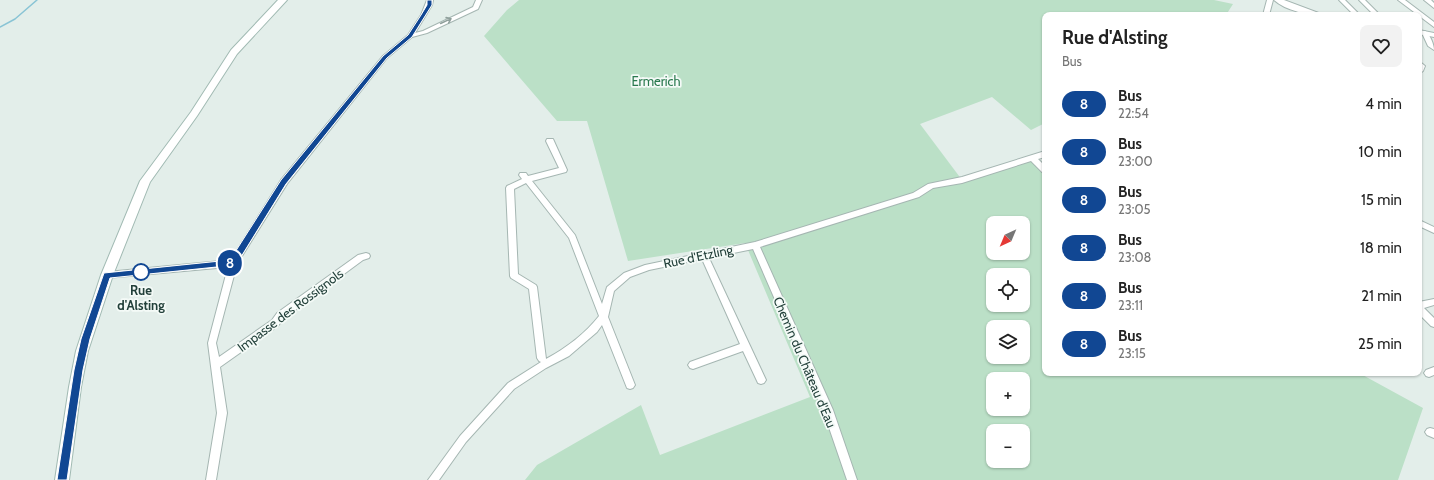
<!DOCTYPE html>
<html lang="en">
<head>
<meta charset="utf-8">
<style>
  body { margin:0; font-family:Cabin,sans-serif; background:#f2f2f2; color:#222; height:100vh; display:flex; flex-direction:column; font-size:15px; white-space:nowrap }
  * { box-sizing:border-box; margin:0 }
  p { font-size:13px; color:#767676 }
  .icon { flex:none; width:22px; height:22px; fill:none; stroke:currentColor; stroke-width:2; stroke-linecap:round; stroke-linejoin:round }
  .map { position:relative; flex:1; overflow:hidden }
  .panel { position:absolute; left:1042px; top:12px; width:380px; height:364px; display:flex; flex-direction:column; background:#fff; border-radius:8px; box-shadow:0 1px 3px #0004 }
  .panel>* { flex:none }
  .badge { padding:0 8px; border-radius:13px; font-size:14px; line-height:26px }
  .needle { width:26px; rotate:224deg }
  .controls { position:absolute; left:986px; top:216px; display:grid; gap:8px }
  .controls a { display:grid; place-items:center; width:44px; height:44px; border-radius:8px; background:#fff; box-shadow:0 1px 3px #0004; font-size:20px }
  .map>.badge { position:absolute; translate:-50% -50%; box-shadow:0 0 0 2px #fff }
  .round { display:grid; place-items:center; flex:none; width:42px; height:42px; border-radius:8px; background:#f2f2f2 }
  .overview { display:flex; align-items:center; justify-content:space-between; height:68px; padding:0 20px }
  h1 { font-size:19px; font-weight:700; line-height:30px }
  ul { padding:0; list-style:none }
  li { display:flex; align-items:center; gap:12px; height:48px; padding:0 20px }
  li div { flex:1 }
  li b { display:block; font-size:15px }
  li em { font-style:normal }
  li .badge { min-width:44px; font-weight:700; text-align:center }
  .map>svg:first-child { display:block }
  .green { fill:#bbe0c7; fill-rule:evenodd }
  .lines { fill:none; stroke-linecap:round; stroke-linejoin:round }
  .stream { stroke:#89c4d5; stroke-width:1.5 }
  .minor-casing { stroke:#a5b6b2; stroke-width:2 }
  .tertiary-casing { stroke:#a5b6b2; stroke-width:2 }
  .secondary-casing { stroke:#a1bab3; stroke-width:2 }
  .minor { fill:#fff; fill-rule:evenodd }
  .tertiary { fill:#fff; fill-rule:evenodd }
  .secondary { fill:#fff; fill-rule:evenodd }
  .oneway { stroke:#90a09c }
  .line { fill:#114793; stroke:#fff }
  .stop-dot { fill:#fff; stroke:#114793; stroke-width:2 }
  .labels { text-anchor:middle; dominant-baseline:central; stroke-width:3.5; stroke-linejoin:round; paint-order:stroke }
  .park-label { font-size:13px; fill:#29794e; stroke:#f4faf7 }
  .street-label { font-size:13px; fill:#22403a; stroke:#f4faf7 }
  .stop-label { font-size:13px; font-weight:bold; fill:#22403a; stroke:#f4faf7 }
</style>
</head>
<body>
<div class="map">
<svg width="1434" height="480" viewBox="0 0 1434 480">
  <rect width="100%" height="100%" fill="#e3eeea"/>
  <!-- green -->
  <path class="green" d="M519,0H1214L1233,4L1226,15H1045V123L1031,130L992,97L920,124L962,180L1032,158L1045,170V373H1359L1423,408L1398,480H525L537,465L641,405L660,455L810,397L745,243L628,261L587,121H557L484,36L507,10ZM993,223H1023V253H993ZM993,275H1023V305H993ZM993,327H1023V357H993ZM993,379H1023V409H993ZM993,431H1023V461H993Z"/>
  <g class="lines">
    <!-- stream -->
    <path class="stream" d="M0,27L15,19L37,0"/>
    <defs>
      <path id="minor" d="M427,0H433L432,5L415,33L423,31L473,7L476,0H482L478,9L427,33L412,37L387,58L287,184L237,264L216,343L219,357L272,320L277,313L358,255L366,253L369,254L370,256L369,258L363,260L283,319L278,326L220,367L227,413L216,480H206L217,413L208,343L228,267L107,278L104,277L103,275L104,273L107,272L231,260L281,180L383,56L408,35L421,15Z
        M1267,0H1273L1269,15H1263Z
        M1339,0H1345L1360,15H1354Z
        M1359,0H1365L1380,15H1374Z
        M1398,0H1405L1434,22V27Z
        M1424,0H1431L1434,3V8Z
        M1425,31C1430,34 1434,45 1434,50L1428,46L1422,33Z
        M1419,61L1425,66L1423,71L1419,74Z
        M547,139H553L567,170L566,172L532,181L575,235L602,304L607,287L624,273L645,265L755,242L913,193L928,184L962,177L1045,151V157L1038,159L1045,166V173L1042,172L1031,161L962,183L933,188L919,197L760,247L833,410L857,480H847L823,410L753,249L709,258L766,380L764,383L761,384L758,383L743,351L693,369L690,368L688,365L690,362L740,344L702,259L649,270L630,277L614,291L608,317L635,385L633,388L630,389L627,388L602,325L597,332L569,356L546,368L514,389L466,442L439,480H428L460,436L508,383L541,362L539,361L537,358L529,289L511,278L510,276L506,188L507,186L522,179L519,175L520,173H526L528,176L559,168L546,141ZM526,183L569,238L599,316C585,334 566,348 546,359L537,287L536,285L518,274L514,189Z
        M1419,220L1434,227V233L1419,226Z
        M1434,299V305L1424,308L1434,318V327L1431,326L1419,314V302Z
        M1434,367V375L1429,377L1426,376L1424,373L1426,370Z
        M1430,428L1434,429V438L1427,435L1425,432L1427,429Z"/>
      <path id="tertiary" d="M1274,0H1284L1324,15C1308,15 1286,11 1274,0Z
        M1419,30L1434,33V37L1419,34Z"/>
      <path id="secondary" d="M278,0H287L237,54L197,116L150,182L113,275L88,351L81,387L69,480H55L69,387L76,351L101,275L140,181L191,112L231,50Z"/>
    </defs>
    <!-- minor casing -->
    <use href="#minor" class="minor-casing"/>
    <!-- tertiary casing -->
    <use href="#tertiary" class="tertiary-casing"/>
    <!-- secondary casing -->
    <use href="#secondary" class="secondary-casing"/>
    <!-- minor -->
    <use href="#minor" class="minor"/>
    <!-- tertiary -->
    <use href="#tertiary" class="tertiary"/>
    <!-- secondary -->
    <use href="#secondary" class="secondary"/>
  </g>
  <!-- one-way arrows -->
  <defs><path id="oneway-shaft" d="M-6 0H5M1.5-3L5.5 0L1.5 3" fill="none" stroke-width="1.6" stroke-linecap="round" stroke-linejoin="round"/></defs>
  <use class="oneway" href="#oneway-shaft" transform="translate(446 21) rotate(-25)"/>
  <!-- line -->
  <path class="line" d="M427,0H432V5L412,37L387,58L286,184L236,265L110,278L90,339L83,370L67,480H57L74,370L81,339L104,273L230,260L281,180L383,56L408,35L421,15L427,5Z"/>
  <!-- markers -->
  <circle class="stop-dot" cx="141" cy="272" r="8"/>
  <g class="labels">
    <!-- park labels -->
    <g class="park-label">
      <text x="656" y="81">Ermerich</text>
    </g>
    <!-- street labels -->
    <g class="street-label">
      <text transform="translate(698 256) rotate(-12)">Rue d'Etzling</text>
      <text transform="translate(290 310) rotate(-37)">Impasse des Rossignols</text>
      <text transform="translate(805 362) rotate(67)">Chemin du Château d'Eau</text>
    </g>
    <!-- stop labels -->
    <g class="stop-label">
      <text x="141" y="290">Rue<tspan x="141" dy="15">d'Alsting</tspan></text>
    </g>
  </g>
</svg>
<div class="controls">
<a><svg class="needle" viewBox="-14 -14 28 28"><path d="M0-13l5 13h-10z" fill="#e53935"/><path d="M0 13l5-13h-10z" fill="#767676"/></svg></a>
<a><svg class="icon" aria-label="locate" viewBox="0 0 24 24"><circle cx="12" cy="12" r="6"/><path d="M12 2v4M12 18v4M2 12h4M18 12h4"/></svg></a>
<a><svg class="icon" aria-label="layers" viewBox="0 0 24 24"><path d="M12 4l9 5-9 5-9-5zM3 14l9 5 9-5"/></svg></a>
<a>+</a>
<a>−</a>
</div>
<b class="badge" style="left:230px;top:263px;background:#114793;color:#fff">8</b>
<section class="panel">
<div class="overview"><div><h1>Rue d'Alsting</h1><p>Bus</p></div><a class="round"><svg class="icon" aria-label="heart" viewBox="0 0 24 24"><path d="M12 20l-8-8c-3-5 5-10 8-4 3-6 11-1 8 4z"/></svg></a></div>
<ul>
<li><span class="badge" style="background:#114793;color:#fff">8</span><div><b>Bus</b><p>22:54</p></div><em>4 min</em></li>
<li><span class="badge" style="background:#114793;color:#fff">8</span><div><b>Bus</b><p>23:00</p></div><em>10 min</em></li>
<li><span class="badge" style="background:#114793;color:#fff">8</span><div><b>Bus</b><p>23:05</p></div><em>15 min</em></li>
<li><span class="badge" style="background:#114793;color:#fff">8</span><div><b>Bus</b><p>23:08</p></div><em>18 min</em></li>
<li><span class="badge" style="background:#114793;color:#fff">8</span><div><b>Bus</b><p>23:11</p></div><em>21 min</em></li>
<li><span class="badge" style="background:#114793;color:#fff">8</span><div><b>Bus</b><p>23:15</p></div><em>25 min</em></li>
</ul>
</section>
</div>
</body>
</html>
